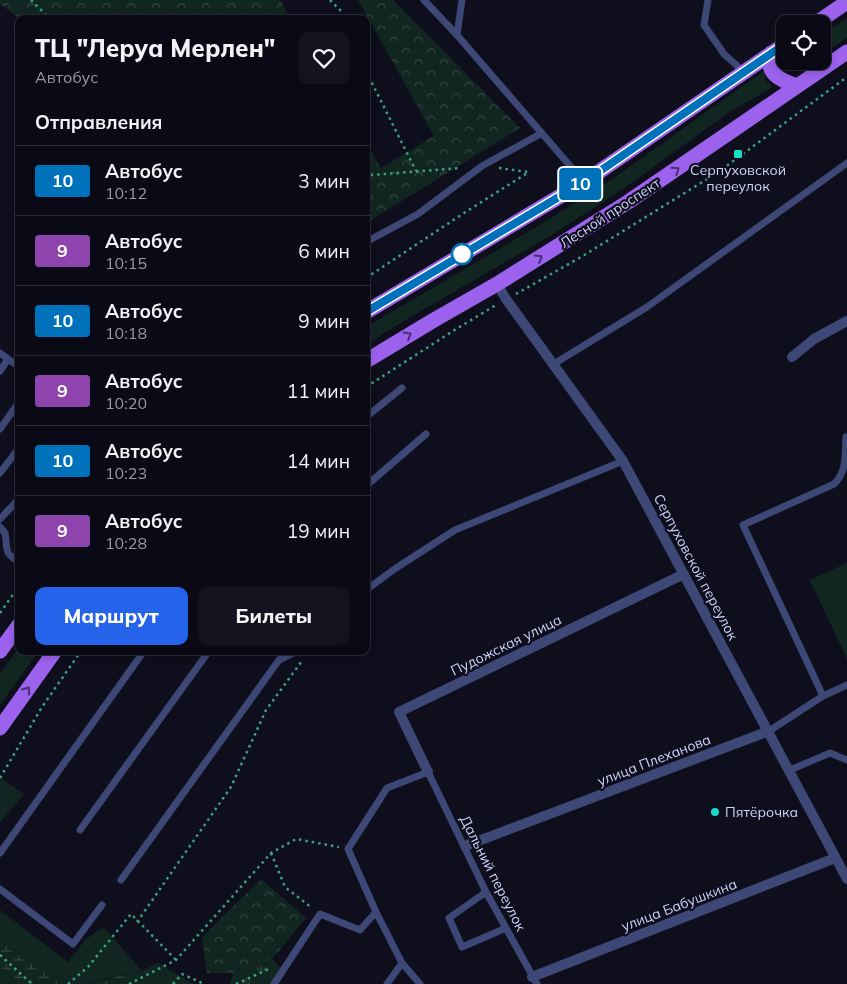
<!DOCTYPE html>
<html lang="ru">
<head>
<meta charset="utf-8">
<style>
  body { margin:0; font-family:Mulish,sans-serif; background:#13131f; color:#f1f3f6; height:100vh; display:flex; flex-direction:column; font-size:19px; white-space:nowrap }
  * { box-sizing:border-box; margin:0 }
  p { font-size:16px; color:#999aa1 }
  .icon { flex:none; width:28px; height:28px; fill:none; stroke:currentColor; stroke-width:2; stroke-linecap:round; stroke-linejoin:round }
  .map { position:relative; flex:1; overflow:hidden }
  .details { position:absolute; left:15px; top:15px; width:355px; height:640px; display:flex; flex-direction:column; background:#0a0a16; border-radius:10px; box-shadow:0 2px 8px #0003,0 0 0 1px #2a2b35 }
  .details>* { flex:none }
  .badge { padding:0 10px; border-radius:4px; font-size:18px; line-height:32px }
  .tools { position:absolute; left:776px; top:15px; display:grid; gap:10px }
  .tools a { display:grid; place-items:center; width:55px; height:55px; border-radius:10px; background:#0a0a16; box-shadow:0 2px 8px #0003,0 0 0 1px #2a2b35; font-size:25px }
  .map>.badge { position:absolute; translate:-50% -50%; box-shadow:0 0 0 2px #fff }
  h2 { padding:0 20px; font-size:19px; line-height:45px }
  .round { display:grid; place-items:center; flex:none; width:52px; height:52px; border-radius:10px; background:#13131f }
  .headline { display:flex; align-items:center; justify-content:space-between; height:85px; padding:0 20px }
  h1 { font-size:24px; font-weight:800; line-height:38px }
  .action { display:flex; gap:10px; margin-top:auto; padding:10px 20px }
  .action a { flex:1; height:58px; border-radius:10px; background:#2563eb; color:#fff; font-size:20px; font-weight:800; line-height:58px; text-align:center }
  .action a+a { background:#13131f; color:#f1f3f6 }
  ul { padding:0; list-style:none }
  li { display:flex; align-items:center; gap:15px; height:70px; padding:0 20px; border-top:1px solid #2a2b35 }
  li div { flex:1 }
  li b { display:block; font-size:19px }
  li em { font-style:normal }
  li .badge { min-width:55px; font-weight:700; text-align:center }
  .map>svg:first-child { display:block }
  .grass { fill:#122621 }
  .forest { fill:url(#forest-crowns) }
  .wetland { fill:url(#wetland-marsh) }
  .park { fill:url(#park-tufts) }
  .lines { fill:none; stroke-linecap:round; stroke-linejoin:round }
  .path { stroke:#3aa386; stroke-width:2.5; stroke-dasharray:2.5 4; stroke-linecap:butt }
  .lane { stroke:#3e4877; stroke-width:7 }
  .street { stroke:#3e4877; stroke-width:10 }
  .primary { stroke:#9c62ee; stroke-width:15 }
  .oneway { stroke:#473071 }
  .line-casing { stroke:#fff; stroke-width:11 }
  .line { stroke:#0072bc; stroke-width:8 }
  .poi-dot { fill:#18dcc7; stroke:#0e0e1d; stroke-width:2 }
  .stop-dot { fill:#fff; stroke:#0072bc; stroke-width:2.5 }
  .labels { text-anchor:middle; dominant-baseline:central; stroke-width:4.5; stroke-linejoin:round; paint-order:stroke }
  .poi-label { font-size:14px; fill:#cfd3fa; stroke:#0e0e1d }
  .street-label { font-size:14px; fill:#cfd3fa; stroke:#0e0e1d }
</style>
</head>
<body>
<div class="map">
<svg width="847" height="984" viewBox="0 0 847 984">
  <defs>
    <pattern id="forest-crowns" width="20" height="18" patternUnits="userSpaceOnUse" patternTransform="scale(1.25)"><rect width="20" height="18" fill="#122621"/><path d="M2 6a3 3 0 1 1 6 0M12 15a3 3 0 1 1 6 0" fill="none" stroke="#334542"/></pattern>
    <pattern id="wetland-marsh" width="20" height="14" patternUnits="userSpaceOnUse" patternTransform="scale(1.25)"><rect width="20" height="14" fill="#122621"/><path d="M1 5h8M5 5V1M11 12h8M15 12V8" fill="none" stroke="#334542"/></pattern>
    <pattern id="park-tufts" width="24" height="20" patternUnits="userSpaceOnUse" patternTransform="scale(1.25)"><rect width="24" height="20" fill="#122621"/><path d="M3 7l-1-3M5 7V3M7 7l1-3M15 17l-1-3M17 17v-4M19 17l1-3" fill="none" stroke="#334542"/></pattern>
  </defs>
  <rect width="100%" height="100%" fill="#0e0e1d"/>
  <!-- grass -->
  <path class="grass" d="M847,18V38L823,54V34Z
    M789,61H812L801,69H787Z
    M765,70V80L773,87L731,111L623,189L550,236L397,325L366,345V327L543,223L614,178Z
    M847,563V659L810,580Z
    M19,647V651H39L0,705V674Z
    M0,778L24,794L0,823Z
    M0,910L68,962L86,939L104,927L142,971L158,963L194,984H124L140,971L81,984H74L0,942Z
    M0,966L17,984H0Z"/>
  <!-- forest -->
  <path class="forest" d="M0,0H280L291,19H20L0,4Z
    M358,0H393L520,128L366,223V144L381,168L434,136Z
    M261,879L306,918L272,959L233,973H207L202,937Z"/>
  <!-- wetland -->
  <path class="wetland" d="M0,942L74,984H17L0,966Z
    M142,971L124,984H81L88,983Z"/>
  <!-- park -->
  <path class="park" d="M272,959L286,973L278,984H230L233,973Z"/>
  <g class="lines">
    <!-- path -->
    <path class="path" d="M31,0L50,19
      M330,0L342,12L345,19
      M366,71L416,171
      M499,168L528,172
      M366,170L372,175L461,168
      M366,278L464,213L529,172
      M516,294L581,257L717,173L847,77
      M366,387L453,331L496,305
      M0,613L19,586
      M0,778L42,707L81,651
      M271,853L285,887L312,908
      M137,922L231,787L266,710L302,661
      M0,955L32,984
      M68,984L88,967L131,914L176,960
      M129,984L176,960L271,853L296,839L339,847
      M173,984L182,974L204,984
      M236,984L271,968"/>
    <!-- lane -->
    <path class="lane" d="M424,0L457,35
      M462,0L457,35L584,182
      M708,0L704,25L724,54L744,72
      M366,242L418,214L482,166L542,133
      M0,353L19,367
      M552,365L647,307L847,163
      M0,371L8,359
      M366,417L402,388
      M0,429L19,402
      M0,473L19,448
      M366,486L426,434
      M0,519L19,499
      M0,527L5,533C8,550 3,552 19,562
      M366,590L396,568L455,530L623,461
      M823,696L743,525L834,484C847,472 845,455 846,437
      M769,731L823,696L847,685
      M790,770L830,753L847,760
      M80,830L209,651
      M0,853L144,651
      M121,880L279,660L297,651
      M0,889L73,944L102,905
      M486,892L449,918L462,947L506,928
      M274,984L320,914L360,930L376,912
      M387,984L402,963
      M420,984L402,963L376,912L348,849L387,788L428,772L486,892L537,984"/>
    <!-- street -->
    <path class="street" d="M497,284L506,299L623,461L847,879
      M792,357L814,339L847,321
      M428,772L399,712L684,574
      M465,846L769,731
      M532,977L835,858"/>
    <!-- primary -->
    <path class="primary" d="M815,24L847,2
      M771,53C765,74 780,80 797,86
      M366,312L584,182L785,44
      M366,361L434,320L497,284L628,202L847,52
      M0,651L19,625
      M0,728L55,651"/>
  </g>
  <!-- one-way arrows -->
  <defs><path id="oneway-chevron" d="M-2-3.5L2.5 0L-2 3.5" fill="none" stroke-width="1.6" stroke-linecap="round" stroke-linejoin="round" transform="scale(1.25)"/></defs>
  <g class="oneway">
    <use href="#oneway-chevron" transform="translate(676 170) rotate(-34)"/>
    <use href="#oneway-chevron" transform="translate(539 258) rotate(-32)"/>
    <use href="#oneway-chevron" transform="translate(408 335) rotate(-31)"/>
    <use href="#oneway-chevron" transform="translate(27 690) rotate(-54)"/>
  </g>
  <g class="lines">
    <defs>
      <path id="line" d="M366,312L584,182L785,44"/>
    </defs>
    <!-- line casing -->
    <use href="#line" class="line-casing"/>
    <!-- line -->
    <use href="#line" class="line"/>
  </g>
  <!-- markers -->
  <g class="poi-dot">
    <rect x="733" y="149" width="10" height="10" rx="2.5"/>
    <circle cx="715" cy="812" r="5"/>
  </g>
  <circle class="stop-dot" cx="462" cy="254" r="10"/>
  <g class="labels">
    <!-- poi labels -->
    <g class="poi-label">
      <text x="738" y="170">Серпуховской<tspan x="738" dy="16">переулок</tspan></text>
      <text x="725" y="812" text-anchor="start">Пятёрочка</text>
    </g>
    <!-- street labels -->
    <g class="street-label">
      <text transform="translate(610 213) rotate(-33)">Лесной проспект</text>
      <text transform="translate(696 567) rotate(62)">Серпуховской переулок</text>
      <text transform="translate(506 645) rotate(-26)">Пудожская улица</text>
      <text transform="translate(654 760) rotate(-21)">улица Плеханова</text>
      <text transform="translate(493 873) rotate(63)">Дальний переулок</text>
      <text transform="translate(679 905) rotate(-21)">улица Бабушкина</text>
    </g>
  </g>
</svg>
<div class="tools">
<a><svg class="icon" aria-label="locate" viewBox="0 0 24 24"><circle cx="12" cy="12" r="6"/><path d="M12 2v4M12 18v4M2 12h4M18 12h4"/></svg></a>
</div>
<b class="badge" style="left:580px;top:184px;background:#0072bc;color:#fff">10</b>
<section class="details">
<div class="headline"><div><h1>ТЦ &quot;Леруа Мерлен&quot;</h1><p>Автобус</p></div><a class="round"><svg class="icon" aria-label="heart" viewBox="0 0 24 24"><path d="M12 20l-8-8c-3-5 5-10 8-4 3-6 11-1 8 4z"/></svg></a></div>
<h2>Отправления</h2>
<ul>
<li><span class="badge" style="background:#0072bc;color:#fff">10</span><div><b>Автобус</b><p>10:12</p></div><em>3 мин</em></li>
<li><span class="badge" style="background:#8e44ad;color:#fff">9</span><div><b>Автобус</b><p>10:15</p></div><em>6 мин</em></li>
<li><span class="badge" style="background:#0072bc;color:#fff">10</span><div><b>Автобус</b><p>10:18</p></div><em>9 мин</em></li>
<li><span class="badge" style="background:#8e44ad;color:#fff">9</span><div><b>Автобус</b><p>10:20</p></div><em>11 мин</em></li>
<li><span class="badge" style="background:#0072bc;color:#fff">10</span><div><b>Автобус</b><p>10:23</p></div><em>14 мин</em></li>
<li><span class="badge" style="background:#8e44ad;color:#fff">9</span><div><b>Автобус</b><p>10:28</p></div><em>19 мин</em></li>
</ul>
<div class="action"><a>Маршрут</a><a>Билеты</a></div>
</section>
</div>
</body>
</html>
